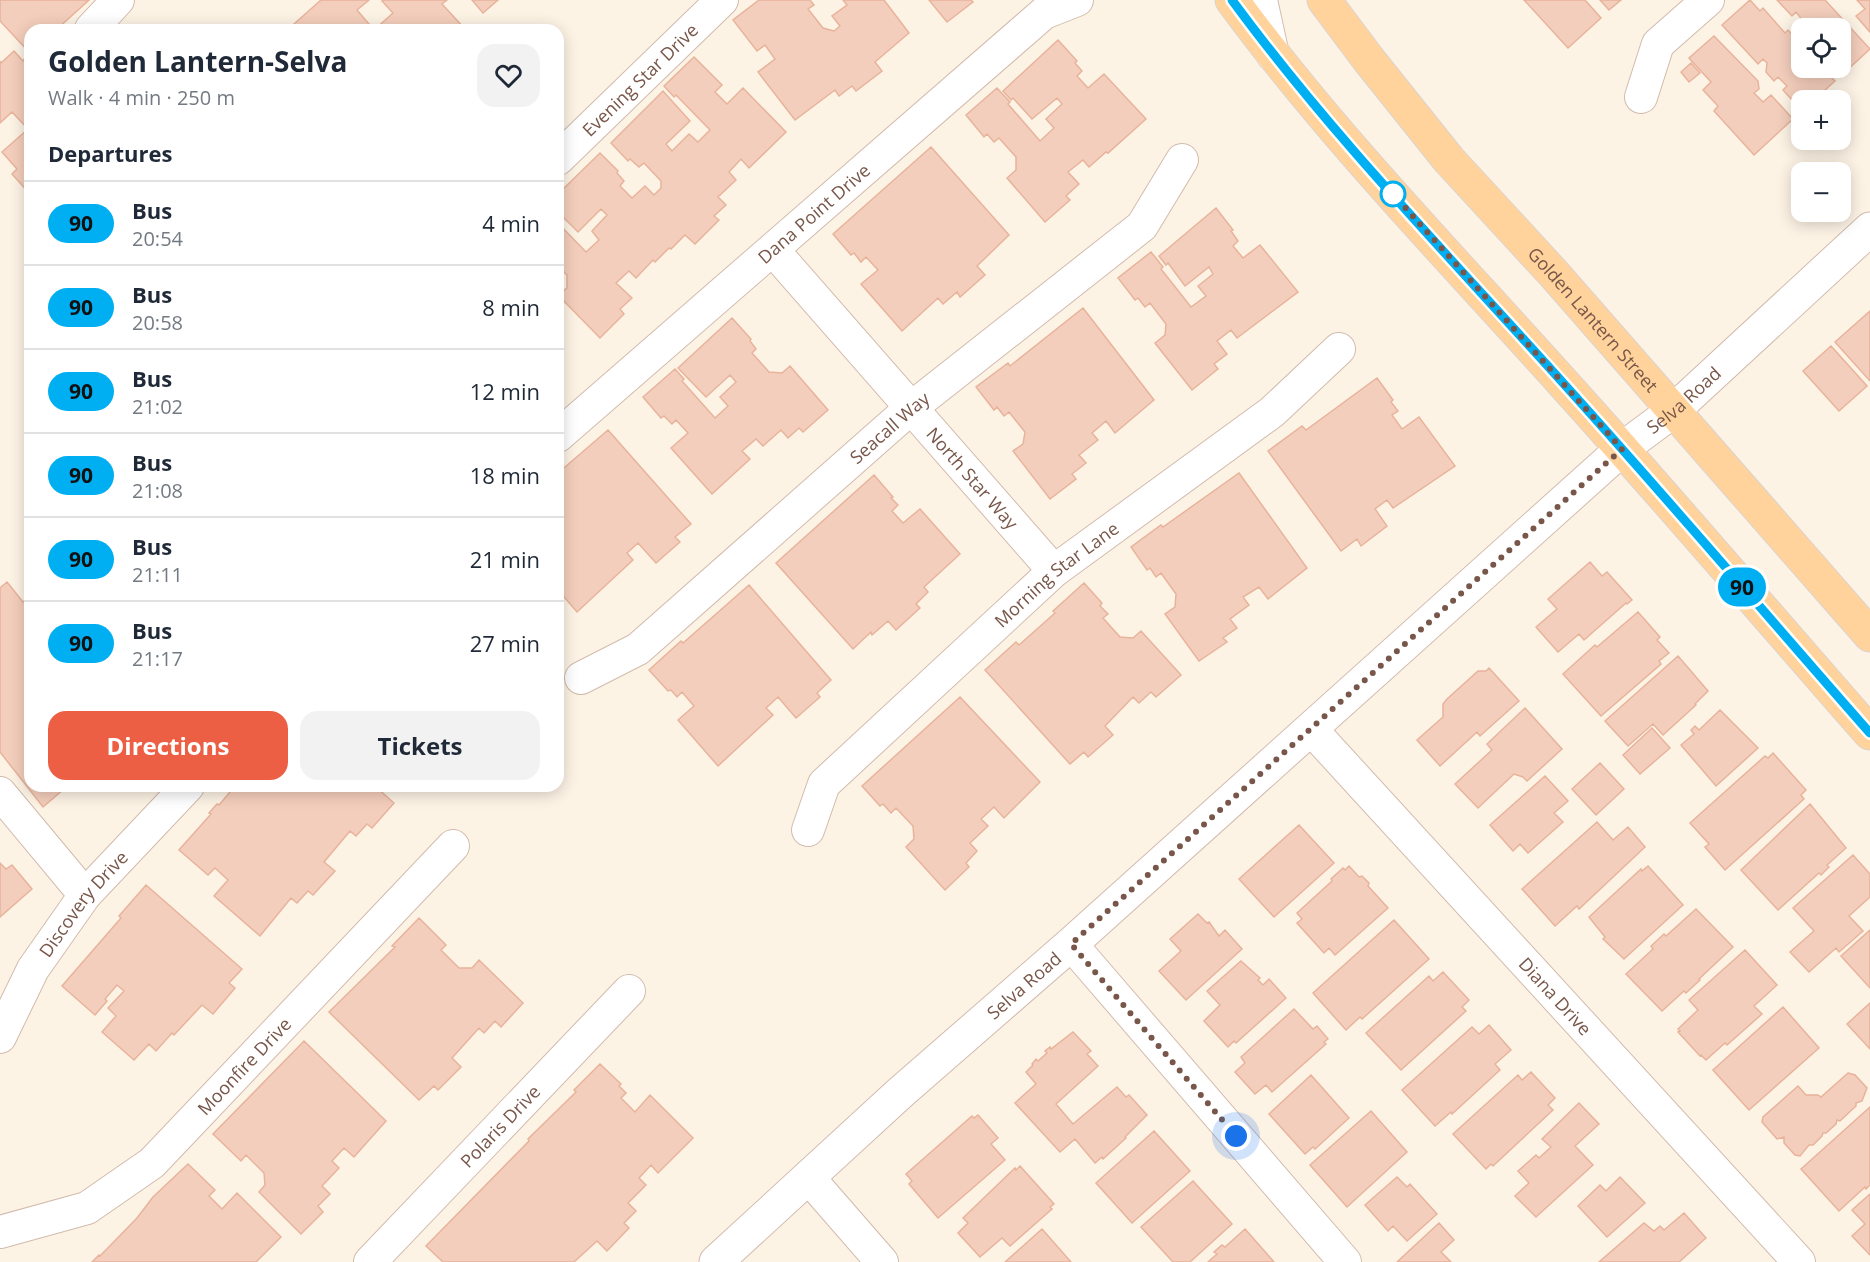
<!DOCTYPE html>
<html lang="en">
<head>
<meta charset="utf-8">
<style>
  body { margin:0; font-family:"Open Sans",sans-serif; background:#f2f2f3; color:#1f2937; height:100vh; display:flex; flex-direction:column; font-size:22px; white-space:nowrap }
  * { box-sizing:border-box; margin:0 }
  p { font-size:20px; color:#747a83 }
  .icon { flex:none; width:33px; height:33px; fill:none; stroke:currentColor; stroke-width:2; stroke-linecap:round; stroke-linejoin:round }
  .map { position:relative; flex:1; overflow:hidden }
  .panel { position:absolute; left:24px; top:24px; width:540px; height:768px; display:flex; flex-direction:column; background:#fff; border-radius:18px; box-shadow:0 3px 15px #0003 }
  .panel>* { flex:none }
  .badge { padding:0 12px; border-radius:20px; font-size:21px; line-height:39px }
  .buttons { position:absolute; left:1791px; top:18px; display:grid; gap:12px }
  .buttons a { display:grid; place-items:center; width:60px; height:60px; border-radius:12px; background:#fff; box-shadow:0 3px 15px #0003; font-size:30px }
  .you { position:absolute; width:30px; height:30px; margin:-15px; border:4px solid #fff; border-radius:50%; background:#1a73e8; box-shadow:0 0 0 9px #1a73e833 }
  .map>.badge { position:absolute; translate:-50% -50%; box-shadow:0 0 0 3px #fff }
  h2 { padding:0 24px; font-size:22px; line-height:54px }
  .round { display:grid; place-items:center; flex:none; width:63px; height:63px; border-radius:18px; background:#f2f2f3 }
  .head { display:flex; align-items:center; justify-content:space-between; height:102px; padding:0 24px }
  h1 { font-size:28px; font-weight:700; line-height:45px }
  .primary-button { display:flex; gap:12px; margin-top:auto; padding:12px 24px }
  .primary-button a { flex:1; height:69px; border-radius:18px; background:#ed5f45; color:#fff; font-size:24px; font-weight:700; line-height:69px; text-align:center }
  .primary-button a+a { background:#f2f2f3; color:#1f2937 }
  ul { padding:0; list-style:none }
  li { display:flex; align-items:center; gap:18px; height:84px; padding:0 24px; border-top:2px solid #e0e1e3 }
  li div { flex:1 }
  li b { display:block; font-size:22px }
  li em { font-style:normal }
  li .badge { min-width:66px; font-weight:700; text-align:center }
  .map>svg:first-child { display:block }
  .building { fill:#f4cebc; stroke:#e8b39b; stroke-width:1.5 }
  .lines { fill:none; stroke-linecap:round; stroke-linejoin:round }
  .minor-casing { stroke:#d2bbad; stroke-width:34 }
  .tertiary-casing { stroke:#d2bbad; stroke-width:35 }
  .primary-casing { stroke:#dcd3d0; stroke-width:35 }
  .minor { stroke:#fff; stroke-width:32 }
  .tertiary { stroke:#fff; stroke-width:33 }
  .primary { stroke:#ffd39b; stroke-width:33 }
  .line-casing { stroke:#fff; stroke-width:14 }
  .line { stroke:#00aff2; stroke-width:9 }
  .walk { stroke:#785649; stroke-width:6; stroke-dasharray:0 10.8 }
  .stop-dot { fill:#fff; stroke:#00aff2; stroke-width:3 }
  .labels { text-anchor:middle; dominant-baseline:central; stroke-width:6; stroke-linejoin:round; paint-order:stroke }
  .street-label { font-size:18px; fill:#785649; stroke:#fff7ed }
</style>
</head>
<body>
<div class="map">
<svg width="1870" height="1262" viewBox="0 0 1870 1262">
  <rect width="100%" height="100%" fill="#fdf3e5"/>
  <!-- building -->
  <path class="building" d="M0,0H89L56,30H30V53L0,21Z
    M321,0H369L357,10L374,30L393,13L382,1L384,0H447L442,4L465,29L464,30H300L294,24Z
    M472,0H498L483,13Z
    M759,0H810L814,5L808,9L823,28L834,31L840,26L832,16L847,5L843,0H884L909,33L875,62L882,71L856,91L852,86L839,96L835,90L795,120L758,72L775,59L765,45L757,51L733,20Z
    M929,0H971L973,2L947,22Z
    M1524,0H1585L1601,18L1568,48Z
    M1600,0H1621L1609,10Z
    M1750,0L1760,11L1763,8L1785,33L1788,30L1802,45V68H1822L1835,81L1814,100H1802V111L1783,90L1787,86L1778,77L1774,81L1766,72L1767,63L1763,59L1758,64L1722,25Z
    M1777,0H1825L1870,49L1844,73L1838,68H1840V28H1803L1800,25L1804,22L1796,12L1792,16Z
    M1857,0H1870V32L1856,16L1865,9Z
    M1714,36L1758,81L1759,89L1754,93L1763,102L1771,95L1793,119L1754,155L1714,111L1718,106L1703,90L1711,82L1689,58Z
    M1058,40L1077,61L1075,63L1082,71L1077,76L1088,88L1104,74L1146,119L1108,153L1106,152L1089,167L1083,160L1068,172L1079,184L1066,196L1070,200L1045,222L1007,178L1016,170V157L999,138L994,142L987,134L984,137L966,115L997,88L1010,102L1008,104L1040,141L1054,128L1046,119L1062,104L1057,98L1032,119L1013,98L1011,100L1003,91Z
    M14,51L23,61L25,58L30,64V194L12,174L17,169L2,152L28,129L12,112L0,123V61L1,63Z
    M694,57L722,85L715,92L727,104L743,88L786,132L749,168L741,159L729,172L736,180L718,197L726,205L714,216L719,220L695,244L685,235L671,249L669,248L655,262L653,260L636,278L629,271L616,283L632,298L620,309L624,314L600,338L558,295L567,288V275L558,266V223L586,252L599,240L592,231L607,215L601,209L578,232L558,212V194L600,153L618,171L617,173L624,181L620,186L632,198L645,186L654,195L661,188V181L644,163L639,167L630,159L628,161L611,143L663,91L690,121L666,144L672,151L689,134L698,142L710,130L676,95L674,97L664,86Z
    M1691,63L1700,73L1689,82L1681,72Z
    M931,147L1009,235L977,266L985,275L960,297L957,292L943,304L938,298L902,331L861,284L878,270L866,257L861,262L854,253L851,255L833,234Z
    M1216,208L1233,230L1231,231L1238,241L1233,246L1243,258L1260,245L1298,292L1237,338L1231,330L1217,341L1227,354L1214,364L1218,369L1192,390L1155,343L1165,335L1166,324L1150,303L1145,307L1138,298L1135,300L1118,278L1151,252L1163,267L1161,269L1191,307L1206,296L1198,286L1213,274L1209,267L1185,286L1168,263L1166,265L1159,256Z
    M1083,308L1154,400L1115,433L1106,421L1092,433L1098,440L1079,455L1086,463L1072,474L1076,479L1050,499L1013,451L1023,444L1025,432L1009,412L1004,416L997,407L994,410L976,387L1008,363L1010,366Z
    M1870,311V381L1835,342Z
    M732,318L751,339L750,341L756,349L752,353L769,372L782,373L790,366L828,410L803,432L799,428L788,438L781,430L763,446L756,439L742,451L750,459L712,494L671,448L688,433L676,420L672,424L664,416L661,418L643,397L675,369L684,379L682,381L715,418L728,406L720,397L736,382L730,375L706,397L678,368Z
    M1831,346L1867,386L1839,411L1803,371Z
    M1377,378L1393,400L1391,402L1398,411L1392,415L1402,429L1419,417L1455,466L1393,508L1387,500L1375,509L1387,526L1361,546L1357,539L1341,551L1268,451L1302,426L1306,430Z
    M608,430L691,524L675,537L680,542L656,563L638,543L627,553L633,560L577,612L558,590V473Z
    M1239,473L1307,568L1268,599L1259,587L1243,597L1249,605L1230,619L1237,628L1223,638L1227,642L1199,661L1165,614L1175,607L1176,594L1161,573L1156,577L1150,568L1147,570L1131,547L1161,525L1163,527Z
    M874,475L893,497L891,498L898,505L892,511L903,523L920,509L960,554L924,587L928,592L916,604L920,608L896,630L888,621L872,635L871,632L853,649L776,563Z
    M1590,562L1602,576L1607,572L1632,600L1627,604L1626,603L1584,640L1579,634L1558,652L1536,627L1557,609L1548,599Z
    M7,582L23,602L30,596V786H63L64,789L43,807L0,752V588Z
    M1084,583L1102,603L1100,606L1108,614L1103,618L1120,637L1133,638L1141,631L1181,675L1156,697L1151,692L1139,703L1133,697L1105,726L1113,735L1088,757L1084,752L1070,764L985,670L1016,642L1019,645L1055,613L1053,611Z
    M749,585L831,680L817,693L820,697L796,718L778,697L766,708L773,715L718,766L678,720L694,706L682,692L677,697L671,690L668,691L649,670L681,641L683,643Z
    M1638,612L1660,637L1657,640L1669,653L1659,661L1661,664L1601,716L1563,674L1595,645L1597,647Z
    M1678,656L1708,691L1695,704L1696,705L1663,735L1653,724L1628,746L1605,721Z
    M1489,668L1519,701L1480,736L1477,732L1440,766L1417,740L1443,717V704L1447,699L1478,671H1486Z
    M960,697L1040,782L1004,818L994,807L981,819L988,826L970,843L977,851L966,863L969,867L945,890L906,847L914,839L913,826L896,808L891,813L883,804L880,806L862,786Z
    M1525,708L1562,749L1527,781L1523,777L1514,774L1478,808L1455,784L1492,750L1487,744Z
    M1720,710L1758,748L1716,786L1681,745L1694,734L1691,730L1695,726L1699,730Z
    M1652,728L1670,748L1640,774L1623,755Z
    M1773,753L1806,790L1801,795L1804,799L1725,870L1705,847L1709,844L1690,823L1765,756L1768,758Z
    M1600,763L1624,789L1596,815L1572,789Z
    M1545,776L1568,801L1554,813L1563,822L1528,853L1520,844L1513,851L1490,825Z
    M235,786H375L394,803L372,828L367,824L356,836L350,831L324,862L335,871L313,895L308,891L297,903L291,898L260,936L214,896L228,880L215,868L208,875L179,850L211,814L209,813L217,804L219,805Z
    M1810,804L1846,848L1827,865L1829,867L1821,875L1819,873L1778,910L1741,870Z
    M1597,822L1613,840L1628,827L1645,847L1579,909L1577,906L1555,926L1522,889Z
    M1299,825L1334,863L1274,917L1239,879Z
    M1853,855L1870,874V897L1849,916L1863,931L1839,952L1836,948L1809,972L1790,952L1814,931L1793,908Z
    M0,863L6,869L12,865L32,889L0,917Z
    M1349,866L1359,877L1362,876L1369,883L1368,886L1388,908L1335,955L1329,948L1324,953L1297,923L1302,919L1297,913L1332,881L1331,879L1343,868L1345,870Z
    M1648,866L1683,905L1624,959L1603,939L1605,937L1589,917L1641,869L1642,871Z
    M146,885L242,969L229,983L235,988L213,1014L202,1005L174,1035L172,1033L156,1051L149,1044L134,1060L102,1032L116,1016L108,1008L124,991L117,985L105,999L107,1001L95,1015L62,986L121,918L119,916Z
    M1696,909L1733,947L1699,979L1700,980L1686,993L1684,991L1662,1011L1626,974L1653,949L1651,946L1664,934L1666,936Z
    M1198,914L1207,923L1209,922L1219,936L1225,930L1242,949L1186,1000L1159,971L1181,951L1170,939Z
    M419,918L446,945L441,950L459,968H472L479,960L523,1003L501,1027L495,1021L484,1033L479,1028L452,1058L461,1067L438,1090L434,1086L419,1100L329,1012L395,947L392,946Z
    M1394,920L1429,959L1362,1019L1360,1017L1346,1030L1313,993Z
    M1870,930V988L1841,956Z
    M1745,950L1777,985L1754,1006L1762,1014L1727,1045L1725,1043L1706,1060L1701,1055L1700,1056L1678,1032L1680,1031L1678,1029L1698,1010L1689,1000Z
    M1241,961L1260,978L1258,980L1263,985L1269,979L1286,998L1236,1043L1234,1041L1228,1047L1204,1021L1220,1005L1207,991Z
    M1443,972L1469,1000L1462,1007L1466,1011L1401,1070L1366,1033L1429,976L1433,981Z
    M1870,1003V1049L1847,1024Z
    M1783,1007L1819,1048L1749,1110L1713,1070Z
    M1294,1009L1313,1029L1317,1026L1328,1039L1324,1042L1326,1044L1272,1092L1266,1085L1255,1094L1235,1072L1245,1063L1241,1057Z
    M1489,1025L1511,1050L1495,1064L1500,1070L1452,1114L1451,1112L1435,1126L1402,1090L1472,1027L1479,1034Z
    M1073,1032L1091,1051L1087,1054L1098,1066L1056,1104L1073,1124L1117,1087L1126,1097L1129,1095L1147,1115L1125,1137L1126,1138L1103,1159L1102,1157L1095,1163L1075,1139L1060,1152L1015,1103L1036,1084L1026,1072L1033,1065L1032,1064L1036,1059L1038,1061L1047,1053L1045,1051L1050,1047L1051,1049Z
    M304,1041L386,1121L354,1157L344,1148L332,1161L339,1168L322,1186L330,1194L318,1206L323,1212L301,1234L259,1192L265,1185L264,1173L246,1155L241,1161L213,1134Z
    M600,1064L621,1084L619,1086L626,1093L621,1098L635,1112L650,1095L693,1138L658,1173L651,1165L639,1178L646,1185L628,1203L636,1211L624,1223L629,1228L607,1251L597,1241L574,1262H443L426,1246L529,1141L528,1139L576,1092L574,1090Z
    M1531,1072L1555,1098L1548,1105L1553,1110L1493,1166L1491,1164L1486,1169L1453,1134L1518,1075L1522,1080Z
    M1848,1073L1855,1075L1867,1088L1862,1101L1856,1103V1106L1840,1121L1837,1120L1836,1124L1826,1133H1823L1822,1136L1813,1145H1809L1800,1156L1795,1155L1784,1143V1137L1777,1139L1762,1122L1763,1117L1798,1086L1806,1095H1818L1821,1097Z
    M1311,1075L1349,1118L1315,1149L1313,1147L1305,1154L1269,1114Z
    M1579,1103L1599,1124L1575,1146L1593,1165L1536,1217L1515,1196L1529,1183L1518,1171L1536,1155L1539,1158L1551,1147L1542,1139Z
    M1870,1107V1185L1866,1189L1865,1187L1839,1211L1801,1169Z
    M1371,1111L1407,1152L1347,1207L1310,1165Z
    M978,1115L998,1138L991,1144L1005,1160L938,1218L909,1184L912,1181L906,1174L972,1116L974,1118Z
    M1154,1131L1190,1171L1132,1223L1096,1183Z
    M188,1164L215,1190L209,1196L222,1209L237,1193L281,1237L256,1262H92L99,1255L100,1256L137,1218L153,1197Z
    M1020,1166L1054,1204L1050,1207L1052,1209L1010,1246L1002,1238L980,1257L958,1233L968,1223L963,1218L1015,1168L1016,1170Z
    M1397,1177L1407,1187L1410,1184L1437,1214L1407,1241L1393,1226L1388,1231L1365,1205Z
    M1620,1177L1645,1203L1607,1237L1578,1206L1600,1185L1606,1191Z
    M1193,1181L1232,1224L1190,1262H1173L1141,1227Z
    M1870,1194V1255L1852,1236L1865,1224L1852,1210Z
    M1684,1213L1706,1238L1679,1262H1599L1644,1223L1654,1231L1660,1226L1664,1230Z
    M1439,1223L1454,1240L1441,1252L1451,1262H1397Z
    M1042,1229L1071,1262H1005Z
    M1245,1229L1274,1262H1208L1217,1254L1214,1252L1222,1245L1225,1247Z"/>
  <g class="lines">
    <defs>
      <g id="minor">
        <path d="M1261,0L1273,55"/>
        <path d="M91,29L118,0"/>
        <path d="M1641,97L1658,44L1708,0"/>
        <path id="s1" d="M558,159L722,0"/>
        <path id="s2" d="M773,250L1054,571"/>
        <path id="s3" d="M558,436L1044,13L1077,0"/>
        <path id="s4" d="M581,678L638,649L911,408L1142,226L1182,160"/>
        <path id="s5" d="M1311,729L1799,1262"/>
        <path d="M0,793L85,895"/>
        <path id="s6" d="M808,830L824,784L1054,571L1272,412L1339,349"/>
        <path d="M1071,944L1345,1262"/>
        <path id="s7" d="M0,1037L33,969L85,895L188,786"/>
        <path d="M808,1177L882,1262"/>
        <path id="s8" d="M0,1232L87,1208L152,1163L453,846"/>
        <path id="s9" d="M370,1262L629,991"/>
      </g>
      <g id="tertiary">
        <path id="s10" d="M716,1262L900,1093L1071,944L1622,449L1673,411L1870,229"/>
      </g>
      <g id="primary">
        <path d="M1232,0C1331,135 1452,259 1564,384C1668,499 1768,617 1870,733"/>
        <path id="s11" d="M1324,0L1369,60L1449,160L1554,274L1870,635"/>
      </g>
    </defs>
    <!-- minor casing -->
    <use href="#minor" class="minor-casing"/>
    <!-- tertiary casing -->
    <use href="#tertiary" class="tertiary-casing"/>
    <!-- primary casing -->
    <use href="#primary" class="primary-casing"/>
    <!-- minor -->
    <use href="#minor" class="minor"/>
    <!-- tertiary -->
    <use href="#tertiary" class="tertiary"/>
    <!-- primary -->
    <use href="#primary" class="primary"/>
  </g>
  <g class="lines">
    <defs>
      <path id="line" d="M1232,0C1332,136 1451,258 1564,384C1668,499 1768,617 1870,733"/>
    </defs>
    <!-- line casing -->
    <use href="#line" class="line-casing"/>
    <!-- line -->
    <use href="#line" class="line"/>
    <!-- walk -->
    <path class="walk" d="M1236,1136L1071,944L1622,449L1393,194"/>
  </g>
  <!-- markers -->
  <circle class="stop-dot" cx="1393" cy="194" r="12"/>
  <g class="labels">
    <!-- street labels -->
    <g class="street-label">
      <text stroke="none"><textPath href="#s1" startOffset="114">Evening Star Drive</textPath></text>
      <text stroke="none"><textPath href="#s3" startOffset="339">Dana Point Drive</textPath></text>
      <text stroke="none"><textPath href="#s11" startOffset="418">Golden Lantern Street</textPath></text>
      <text stroke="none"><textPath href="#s10" startOffset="1296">Selva Road</textPath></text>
      <text stroke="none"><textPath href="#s4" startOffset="399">Seacall Way</textPath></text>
      <text stroke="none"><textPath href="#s2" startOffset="303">North Star Way</textPath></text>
      <text stroke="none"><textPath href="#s6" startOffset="362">Morning Star Lane</textPath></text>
      <text stroke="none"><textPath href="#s7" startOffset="158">Discovery Drive</textPath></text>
      <text stroke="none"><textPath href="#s10" startOffset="414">Selva Road</textPath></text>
      <text stroke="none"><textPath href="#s5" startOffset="362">Diana Drive</textPath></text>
      <text stroke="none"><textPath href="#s8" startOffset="303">Moonfire Drive</textPath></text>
      <text stroke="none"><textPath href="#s9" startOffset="188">Polaris Drive</textPath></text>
    </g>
  </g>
</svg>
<div class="buttons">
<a><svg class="icon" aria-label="locate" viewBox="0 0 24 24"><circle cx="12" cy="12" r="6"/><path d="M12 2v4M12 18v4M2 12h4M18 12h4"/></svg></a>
<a>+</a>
<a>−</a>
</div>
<div class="you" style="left:1236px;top:1136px"></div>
<b class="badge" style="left:1742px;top:587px;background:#00aff2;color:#111">90</b>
<section class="panel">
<div class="head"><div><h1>Golden Lantern-Selva</h1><p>Walk · 4 min · 250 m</p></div><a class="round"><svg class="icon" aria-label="heart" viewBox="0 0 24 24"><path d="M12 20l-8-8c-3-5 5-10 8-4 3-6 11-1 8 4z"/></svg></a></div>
<h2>Departures</h2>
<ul>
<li><span class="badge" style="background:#00aff2;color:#111">90</span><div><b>Bus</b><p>20:54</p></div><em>4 min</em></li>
<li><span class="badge" style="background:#00aff2;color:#111">90</span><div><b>Bus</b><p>20:58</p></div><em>8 min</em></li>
<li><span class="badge" style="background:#00aff2;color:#111">90</span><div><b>Bus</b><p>21:02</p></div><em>12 min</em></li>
<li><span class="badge" style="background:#00aff2;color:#111">90</span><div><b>Bus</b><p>21:08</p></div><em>18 min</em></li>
<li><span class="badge" style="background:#00aff2;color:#111">90</span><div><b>Bus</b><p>21:11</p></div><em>21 min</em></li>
<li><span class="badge" style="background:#00aff2;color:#111">90</span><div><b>Bus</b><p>21:17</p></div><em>27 min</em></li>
</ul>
<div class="primary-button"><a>Directions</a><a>Tickets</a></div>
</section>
</div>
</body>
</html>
